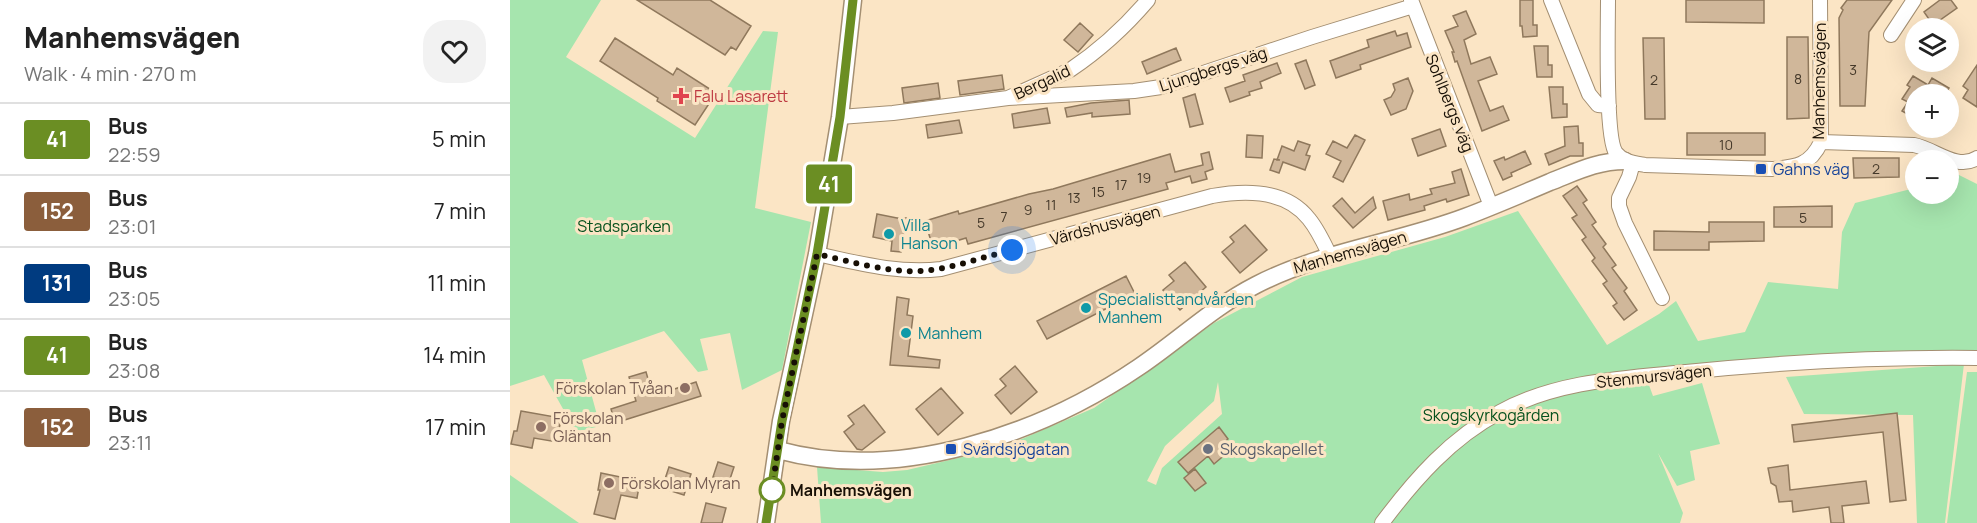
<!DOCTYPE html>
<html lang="en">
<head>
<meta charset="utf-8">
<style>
  body { margin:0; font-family:Manrope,sans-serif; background:#f2f2f2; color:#222; height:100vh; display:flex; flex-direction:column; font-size:22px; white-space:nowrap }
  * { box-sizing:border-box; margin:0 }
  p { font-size:20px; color:#767676 }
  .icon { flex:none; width:33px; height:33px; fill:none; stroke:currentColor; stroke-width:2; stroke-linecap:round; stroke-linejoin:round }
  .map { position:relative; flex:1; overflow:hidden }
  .panel { display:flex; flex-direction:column; background:#fff; width:510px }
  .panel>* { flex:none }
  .badge { padding:0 12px; border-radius:4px; font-size:21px; line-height:39px }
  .buttons { position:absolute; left:1395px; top:18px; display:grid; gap:12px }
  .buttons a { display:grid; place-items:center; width:54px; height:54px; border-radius:50%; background:#fff; box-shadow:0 6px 24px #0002; font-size:30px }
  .you { position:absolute; width:30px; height:30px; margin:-15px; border:4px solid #fff; border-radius:50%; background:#1a73e8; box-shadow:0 0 0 9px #1a73e833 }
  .map>.badge { position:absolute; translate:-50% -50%; box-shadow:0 0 0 3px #fff }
  .round { display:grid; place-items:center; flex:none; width:63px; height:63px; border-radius:24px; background:#f2f2f2 }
  .headline { display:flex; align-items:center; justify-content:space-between; height:102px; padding:0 24px }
  h1 { font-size:28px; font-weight:800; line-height:45px }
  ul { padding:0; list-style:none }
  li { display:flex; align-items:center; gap:18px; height:72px; padding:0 24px; border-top:2px solid #e0e0e0 }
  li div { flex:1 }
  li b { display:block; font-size:22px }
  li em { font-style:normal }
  li .badge { min-width:66px; font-weight:700; text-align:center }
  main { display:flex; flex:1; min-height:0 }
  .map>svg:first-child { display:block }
  .green { fill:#a6e5ae; fill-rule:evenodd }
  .building { fill:#d0b79a; stroke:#8f785c; stroke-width:1.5 }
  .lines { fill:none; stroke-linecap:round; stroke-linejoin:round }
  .minor-casing { stroke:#a48f72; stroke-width:16 }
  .tertiary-casing { stroke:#a48f72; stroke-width:19 }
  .minor { stroke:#fff; stroke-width:14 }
  .tertiary { stroke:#fff; stroke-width:16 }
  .line-casing { stroke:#fff; stroke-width:14 }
  .line { stroke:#6b8e23; stroke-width:9 }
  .walk { stroke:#170f05; stroke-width:6; stroke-dasharray:0 10.8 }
  .health-dot { fill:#e0444e; stroke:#fbe5c5; stroke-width:2 }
  .transit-dot { fill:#1a4fb4; stroke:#fbe5c5; stroke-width:2 }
  .culture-dot { fill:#0f9aa8; stroke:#fbe5c5; stroke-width:2 }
  .education-dot { fill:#8d6e63; stroke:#fbe5c5; stroke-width:2 }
  .worship-dot { fill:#6b7280; stroke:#fbe5c5; stroke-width:2 }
  .stop-dot { fill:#fff; stroke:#6b8e23; stroke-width:3 }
  .labels { text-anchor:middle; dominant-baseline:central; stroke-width:6; stroke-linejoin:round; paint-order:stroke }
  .number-label { font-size:14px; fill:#45392a }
  .street-label { font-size:16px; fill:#170f05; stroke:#fbe5c5 }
  .health-label { font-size:16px; fill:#be3a42; stroke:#fbe5c5; text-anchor:start }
  .transit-label { font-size:16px; fill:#164399; stroke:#fbe5c5; text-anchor:start }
  .culture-label { font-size:16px; fill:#0d838f; stroke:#fbe5c5; text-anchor:start }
  .park-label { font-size:16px; fill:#05511d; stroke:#fbe5c5 }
  .education-label { font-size:16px; fill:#785e54; stroke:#fbe5c5; text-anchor:start }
  .worship-label { font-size:16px; fill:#5b616d; stroke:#fbe5c5; text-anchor:start }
  .stop-label { font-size:16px; font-weight:bold; fill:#170f05; stroke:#fbe5c5; text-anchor:start }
</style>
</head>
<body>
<main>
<section class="panel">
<div class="headline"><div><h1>Manhemsvägen</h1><p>Walk · 4 min · 270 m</p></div><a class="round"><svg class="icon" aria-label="heart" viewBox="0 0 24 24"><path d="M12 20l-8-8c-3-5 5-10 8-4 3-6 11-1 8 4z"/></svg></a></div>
<ul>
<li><span class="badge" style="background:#6b8e23;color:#fff">41</span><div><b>Bus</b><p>22:59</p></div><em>5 min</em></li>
<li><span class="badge" style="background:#8b5e3c;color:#fff">152</span><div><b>Bus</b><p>23:01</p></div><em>7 min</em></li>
<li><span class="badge" style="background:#003b80;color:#fff">131</span><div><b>Bus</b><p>23:05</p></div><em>11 min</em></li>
<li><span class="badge" style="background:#6b8e23;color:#fff">41</span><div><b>Bus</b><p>23:08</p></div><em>14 min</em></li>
<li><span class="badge" style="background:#8b5e3c;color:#fff">152</span><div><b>Bus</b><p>23:11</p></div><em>17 min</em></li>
</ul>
</section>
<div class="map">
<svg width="1467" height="523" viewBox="0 0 1467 523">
  <rect width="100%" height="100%" fill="#fbe5c5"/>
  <!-- green -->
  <path class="green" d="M0,0H91L56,57L185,138L253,31L268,32L245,208L301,222L272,370L232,390L220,333L190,339L198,370L188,372L154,331L72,360L90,426L66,432L34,375L0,386Z
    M1439,170L1467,184V352L1245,359L1133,369L1143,396L1192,383L1210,444L1180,451L1185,480L1167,486L1148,453L1173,513L1170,523H311L307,467L373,472L397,470L491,448L584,408L704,323L792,277L935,237L1008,211L1097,345L1149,314L1166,301L1188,341L1235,332L1258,282L1328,289L1332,232L1345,203L1405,188L1406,194H1438ZM708,382L712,414L652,468L646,485L637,481L655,446L704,401Z
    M1454,364L1435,523H1407L1403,415L1294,414L1276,377Z
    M1457,372H1467V523H1437Z
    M0,475L69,523H0Z"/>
  <!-- building -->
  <path class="building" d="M127,0H200L241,26L226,50L221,47L215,55Z
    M1010,0H1023V25H1027V36L1013,37L1012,26H1010Z
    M1176,0H1254V23L1176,22Z
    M1337,0H1382L1359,32L1355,106H1330L1329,18L1333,10L1331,8Z
    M1430,0H1441L1447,8L1423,25L1414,12Z
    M956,11L966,34L954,40L961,64L980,57L987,74L968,81L980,111L993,106L999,120L972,131L947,61L945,62L942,52H944L935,31L948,26L943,16Z
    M570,23L583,35L568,52L554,40Z
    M885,31L887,36L897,33L901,47L850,65L851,69L826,78L820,61L859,47L857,40Z
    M1277,37H1298L1299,118L1277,119Z
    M105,38L163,75L167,68L206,93L185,125L147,101L148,98L90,61Z
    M1133,38H1154L1155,119H1135Z
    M1024,46H1038V65H1042V77H1027Z
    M666,48L671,60L637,74L632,62Z
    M796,60L805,85L795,89L785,64Z
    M767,63L771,73L750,82L752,88L739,92L740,95L720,102L715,88L735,81L733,75Z
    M1467,65V107L1453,98L1458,90L1453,86Z
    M492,75L494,89L450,95L448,81Z
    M1403,76L1418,85L1422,78L1439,88L1435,94H1406V119L1392,111L1398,102L1392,99L1400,87L1397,85Z
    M898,78L903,91L896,109L881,115L874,100L881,97L885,90L883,84Z
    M428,83L430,98L394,103L392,88Z
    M1039,87H1053V104H1057V117L1042,118Z
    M685,94L693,124L680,127L673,98Z
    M619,100L620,114L582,117V113L557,117L555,108L581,103Z
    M537,108L540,123L504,128L502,114Z
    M449,120L452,133L418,138L416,125Z
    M1068,126L1069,143H1073V156H1060L1039,165L1035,154L1055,146L1054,127Z
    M930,129L936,146L908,156L902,139Z
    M1177,133H1255V155H1177Z
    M737,135L753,136L752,158L736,157Z
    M845,135L855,140L833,182L823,177L831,161L816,154L823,141L837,148Z
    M788,141L800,145L796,155L800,156L795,170L773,162L769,173L760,170L764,159L770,160H767L772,146L784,151Z
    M1015,151L1021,164L1001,173L1002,176L993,180L984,161L994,157L995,160Z
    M699,152L703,169L695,172L697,179L682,183L680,176L656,183L658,189L458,244L456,238L423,248L415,221L448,211L449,214L519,194L543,189L660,154L665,172L693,165L691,154Z
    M1343,158H1389V177L1344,178Z
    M951,169L959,195L937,202L936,199L914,206L915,210L878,220L873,201L899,194L900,200L922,194L920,189L945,183L942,172Z
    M1067,186L1077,200L1073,203L1086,222L1082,225L1096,244L1093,247L1106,265L1102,268L1117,288L1114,291L1127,310L1114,320L1103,306L1107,303L1093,284L1097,281L1082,261L1085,258L1072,240L1076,237L1062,218L1067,215L1053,196Z
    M863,197L866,208L843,228L823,206L832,198L845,213Z
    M1322,206V227H1264V207Z
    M367,214L387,218H401L399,231H394L391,252L381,251L382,241L363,237Z
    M1199,222H1254V241L1199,242V250H1144V231L1199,232Z
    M735,225L757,250L730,273L712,252L724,242L720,237Z
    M675,262L696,287L670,310L653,290L664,281L659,275Z
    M616,276L625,294L537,339L527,321Z
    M387,297L399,299L397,315L403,316L398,356L430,360L429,368L380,365Z
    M505,366L527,392L501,414L485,395L496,386L490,379Z
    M136,372L143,396L186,382L191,396L105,423L101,409L126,401L119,377Z
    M431,388L453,413L428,435L406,409Z
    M354,405L375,432L352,450L347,449L334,432L344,424L338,416Z
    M11,411L51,418L47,442L24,438L22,448L1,444L4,431H7Z
    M1387,413L1396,500L1380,502L1373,432L1284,442L1282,425Z
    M709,427L718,439L711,445L717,453L704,464L698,456L678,473L668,462Z
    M208,462L224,467L219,482L203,477Z
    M1278,465L1280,490L1356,481L1359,503L1332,506L1334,523H1321L1319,507L1283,512L1282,501L1269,502L1266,486L1261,483L1258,468Z
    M159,467L181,474L174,495L152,488Z
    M685,469L696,483L685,491L674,478Z
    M91,473L130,481L127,498L111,495L105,519L84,514L90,490H88Z
    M196,503L216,508L212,523H191Z"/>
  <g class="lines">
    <defs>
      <path id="minor" d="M901,0L981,206
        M1041,0L1079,94L1088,105L1099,106
        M1098,0C1098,25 1095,138 1106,153C1113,162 1124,163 1135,165L1262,169C1285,167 1300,166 1311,142L1310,0
        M1381,35L1404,0
        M498,98L624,91L651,87L802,37L903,6
        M330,117L383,113L498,98L560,70C590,50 615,27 638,0
        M1311,142L1404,145C1425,149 1447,171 1467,158
        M1123,163L1119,177L1109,198V206L1115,223L1152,298
        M307,254C348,263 388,274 431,269L702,196C735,190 776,189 799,219C808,230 814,243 820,256
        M872,523C905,479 941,438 990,412C1046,381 1114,378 1176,372C1273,362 1370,357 1467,358"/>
      <path id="tertiary" d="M268,450C388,483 529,435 629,367C669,340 703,307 746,285C812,251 886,243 955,217C984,206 1012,194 1040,182C1066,172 1086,161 1115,161
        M256,523L271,421L307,254L330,117L343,0"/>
    </defs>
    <!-- minor casing -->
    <use href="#minor" class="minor-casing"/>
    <!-- tertiary casing -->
    <use href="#tertiary" class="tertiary-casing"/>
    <!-- minor -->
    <use href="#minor" class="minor"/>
    <!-- tertiary -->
    <use href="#tertiary" class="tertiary"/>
  </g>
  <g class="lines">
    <defs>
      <path id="line" d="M256,523L272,421L307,254L330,117L343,0"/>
    </defs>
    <!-- line casing -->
    <use href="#line" class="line-casing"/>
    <!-- line -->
    <use href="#line" class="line"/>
    <!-- walk -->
    <path class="walk" d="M262,490L272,421L307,254C339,261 379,273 412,271C442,269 472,257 502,250"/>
  </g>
  <!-- markers -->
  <path class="health-dot" d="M168 87h6v6h6v6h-6v6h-6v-6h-6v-6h6z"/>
  <g class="transit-dot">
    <rect x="1245" y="163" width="12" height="12" rx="3"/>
    <rect x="435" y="443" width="12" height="12" rx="3"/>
  </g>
  <g class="culture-dot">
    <circle cx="379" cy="234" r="6"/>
    <circle cx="576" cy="308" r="6"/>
    <circle cx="396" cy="333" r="6"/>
  </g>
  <g class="education-dot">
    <circle cx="175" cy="388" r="6"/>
    <circle cx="31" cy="427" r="6"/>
    <circle cx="99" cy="483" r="6"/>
  </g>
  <circle class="worship-dot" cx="698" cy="449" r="6"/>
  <circle class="stop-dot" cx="262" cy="490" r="12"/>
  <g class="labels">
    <!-- number labels -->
    <g class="number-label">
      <text x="1343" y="69">3</text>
      <text x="1288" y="78">8</text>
      <text x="1144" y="79">2</text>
      <text x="1216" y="144">10</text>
      <text x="1366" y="168">2</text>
      <text x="634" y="177">19</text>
      <text x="611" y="184">17</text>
      <text x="588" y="191">15</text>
      <text x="564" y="197">13</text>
      <text x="541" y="204">11</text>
      <text x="518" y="209">9</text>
      <text x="494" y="216">7</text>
      <text x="1293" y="217">5</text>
      <text x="471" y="222">5</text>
    </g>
    <!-- street labels -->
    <g class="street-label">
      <text transform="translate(703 69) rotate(-18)">Ljungbergs väg</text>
      <text transform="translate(1309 81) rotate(-89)">Manhemsvägen</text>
      <text transform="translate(532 82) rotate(-25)">Bergalid</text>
      <text transform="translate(940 103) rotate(68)">Sohlbergs väg</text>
      <text transform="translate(595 225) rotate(-15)">Värdshusvägen</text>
      <text transform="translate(840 252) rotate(-16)">Manhemsvägen</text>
      <text transform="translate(1144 376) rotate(-6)">Stenmursvägen</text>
    </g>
    <!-- health labels -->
    <g class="health-label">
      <text x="184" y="96">Falu Lasarett</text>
    </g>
    <!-- transit labels -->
    <g class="transit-label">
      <text x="1263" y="169">Gahns väg</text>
      <text x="453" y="449">Svärdsjögatan</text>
    </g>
    <!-- culture labels -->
    <g class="culture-label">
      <text x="391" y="225">Villa<tspan x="391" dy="18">Hanson</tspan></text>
      <text x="588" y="299">Specialisttandvården<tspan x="588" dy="18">Manhem</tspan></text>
      <text x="408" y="333">Manhem</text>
    </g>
    <!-- park labels -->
    <g class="park-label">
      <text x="114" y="226">Stadsparken</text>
      <text x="981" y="415">Skogskyrkogården</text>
    </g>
    <!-- education labels -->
    <g class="education-label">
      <text x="163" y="388" text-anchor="end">Förskolan Tvåan</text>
      <text x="43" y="418">Förskolan<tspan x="43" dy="18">Gläntan</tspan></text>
      <text x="111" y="483">Förskolan Myran</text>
    </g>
    <!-- worship labels -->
    <g class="worship-label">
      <text x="710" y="449">Skogskapellet</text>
    </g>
    <!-- stop labels -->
    <g class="stop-label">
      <text x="280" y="490">Manhemsvägen</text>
    </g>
  </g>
</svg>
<div class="buttons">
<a><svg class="icon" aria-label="layers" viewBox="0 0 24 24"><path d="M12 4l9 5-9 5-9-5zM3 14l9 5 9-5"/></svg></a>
<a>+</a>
<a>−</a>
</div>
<div class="you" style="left:502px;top:250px"></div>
<b class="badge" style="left:319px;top:184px;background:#6b8e23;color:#fff">41</b>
</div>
</main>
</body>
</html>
